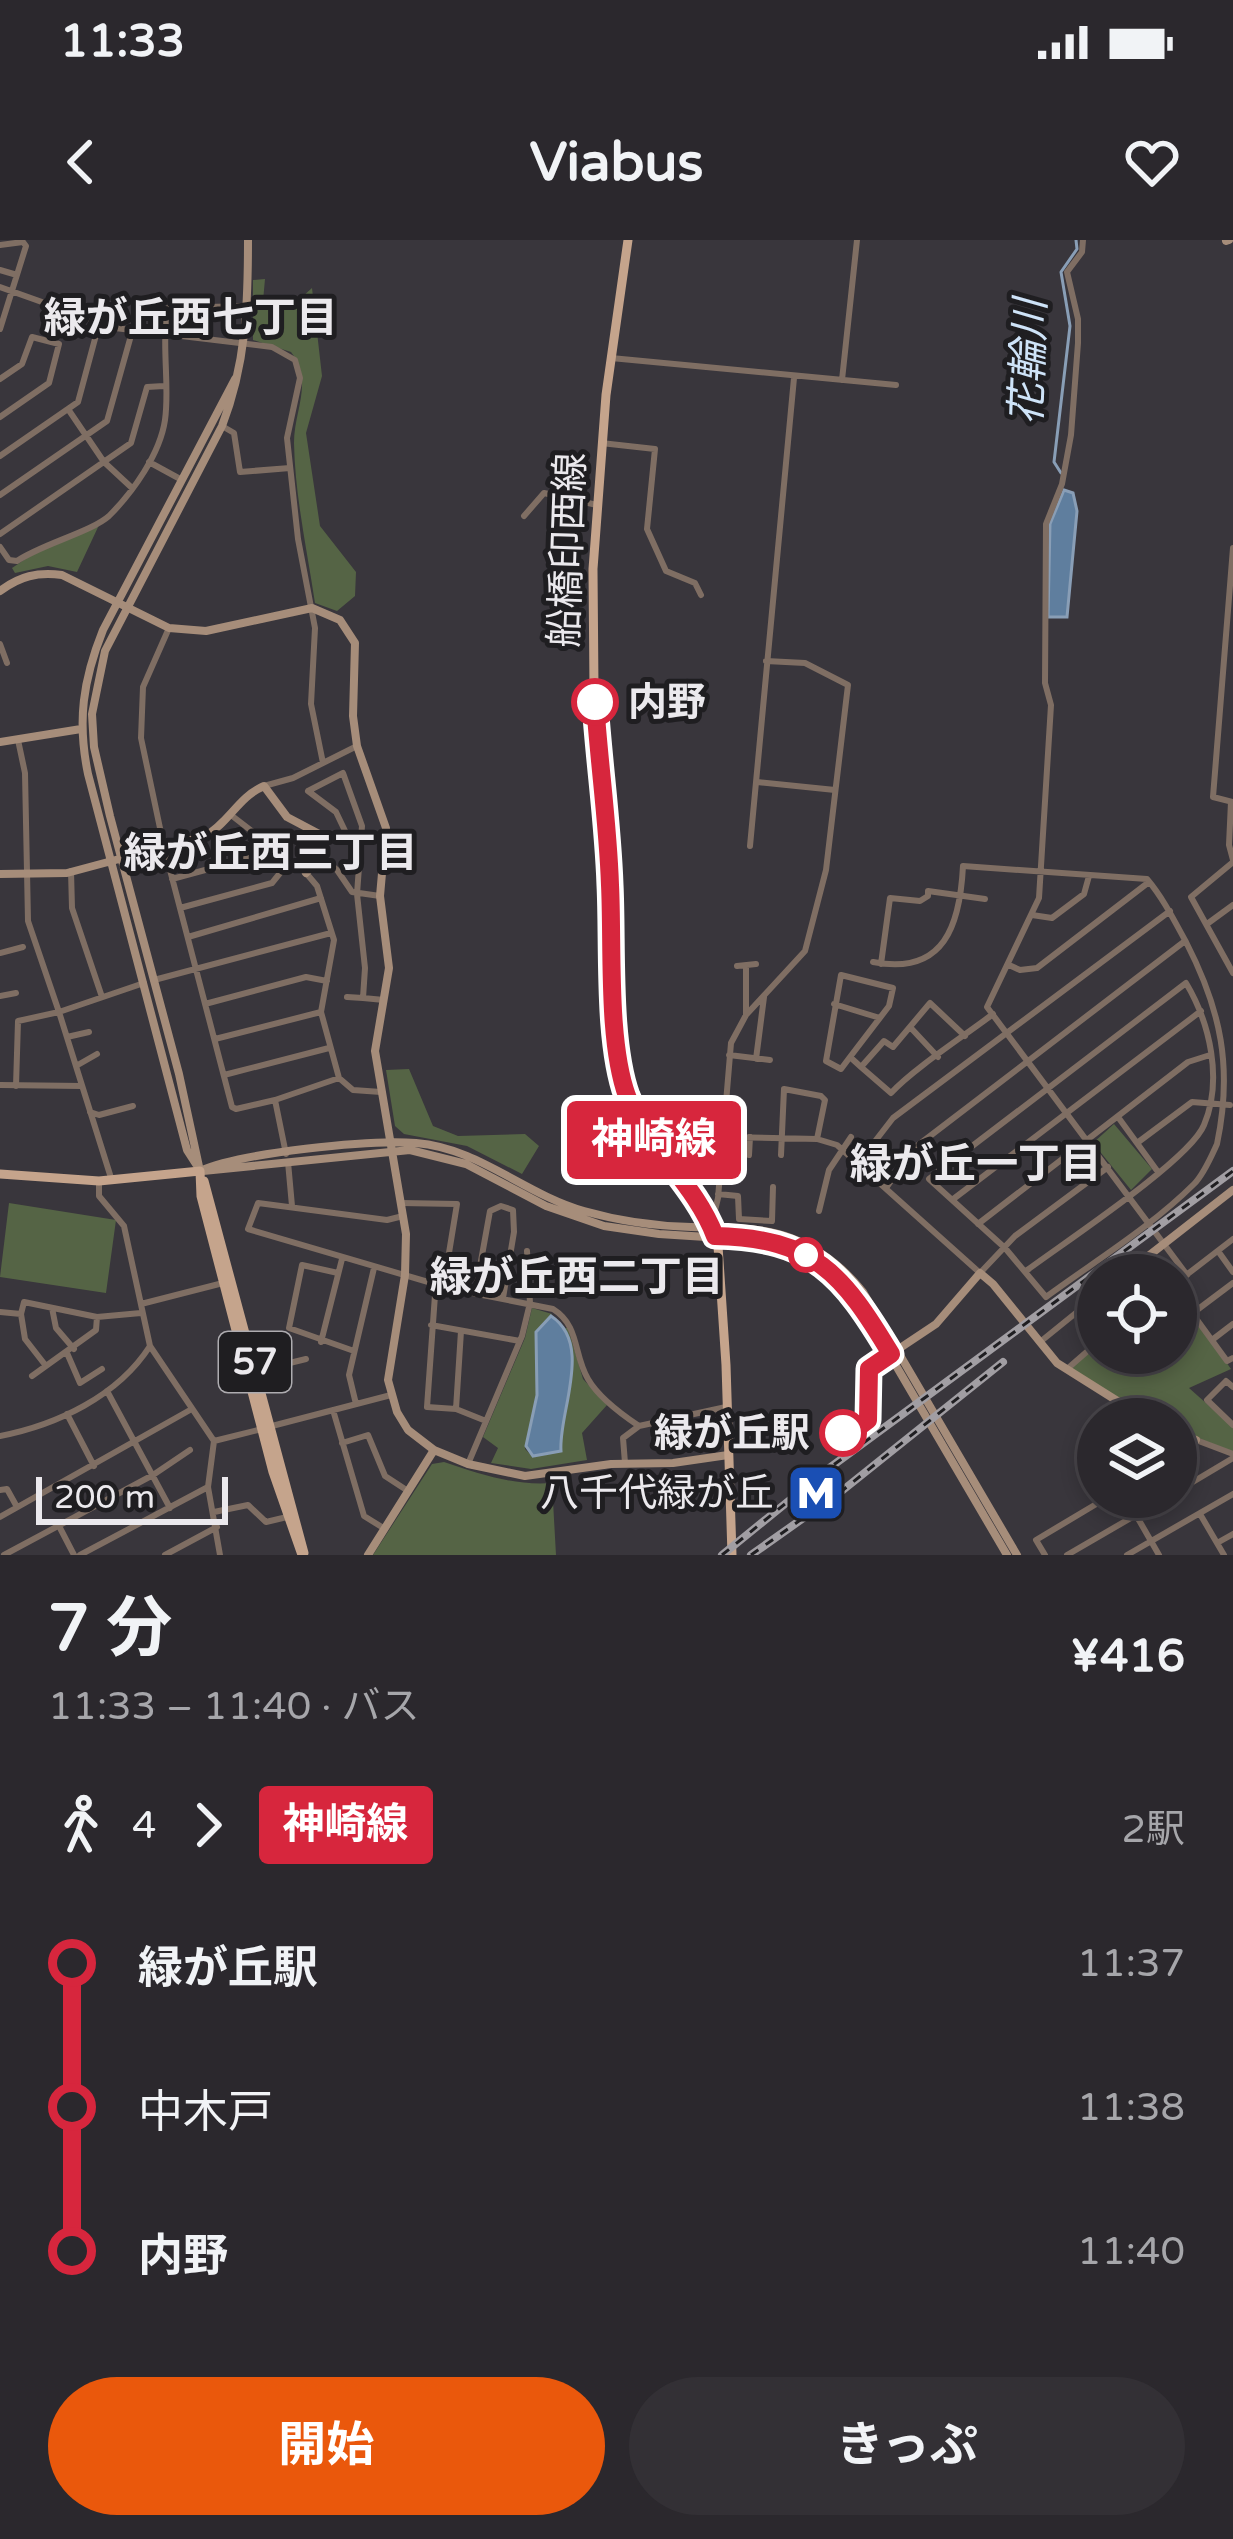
<!DOCTYPE html>
<html lang="ja">
<head>
<meta charset="utf-8">
<style>
  body { margin:0; font-family:"Varela Round","Noto Sans JP",sans-serif; background:#333035; color:#f1f3f6; height:100vh; display:flex; flex-direction:column; font-size:45px; white-space:nowrap }
  * { box-sizing:border-box; margin:0 }
  p { font-size:39px; color:#a6a6aa }
  .icon { flex:none; width:66px; height:66px; fill:none; stroke:currentColor; stroke-width:2; stroke-linecap:round; stroke-linejoin:round }
  .map { position:relative; height:1315px; overflow:hidden }
  .sheet { display:flex; flex-direction:column; background:#2b282d; flex:1 }
  .sheet>* { flex:none }
  .badge { padding:0 24px; border-radius:9px; font-size:42px; line-height:78px }
  .controls { position:absolute; left:1077px; top:1014px; display:grid; gap:24px }
  .controls a { display:grid; place-items:center; width:120px; height:120px; border-radius:50%; background:#2b282d; box-shadow:0 6px 18px #0003,0 0 0 3px #474449; font-size:60px }
  .scale { position:absolute; left:36px; bottom:30px; width:192px; box-sizing:border-box; padding-left:12px; border:6px solid #ebe9ed; border-top:0; font-size:33px; line-height:42px; white-space:nowrap; color:#ebe9ed; -webkit-text-stroke:9px #1f1e21; paint-order:stroke }
  .map>.badge { position:absolute; translate:-50% -50%; box-shadow:0 0 0 6px #fff }
  .legs { display:flex; align-items:center; gap:18px; height:132px; padding:0 48px; font-size:39px }
  .legs p { margin-inline-start:auto }
  .headline { display:flex; align-items:center; justify-content:space-between; height:204px; padding:0 48px }
  h1 { font-size:66px; font-weight:700; line-height:90px }
  .action { display:flex; gap:24px; margin-top:auto; padding:24px 48px }
  .action a { flex:1; height:138px; border-radius:72px; background:#ea580c; color:#fff; font-size:48px; font-weight:700; line-height:138px; text-align:center }
  .action a+a { background:#333035; color:#f1f3f6 }
  ul { padding:0 48px; list-style:none }
  li { display:flex; align-items:center; gap:42px; height:144px; font-size:45px }
  li i { display:grid; place-items:center; width:18px; height:100%; margin:0 15px; background:currentColor }
  li i::after { content:''; width:30px; height:30px; margin:-15px; border:9px solid; border-radius:50%; background:#2b282d }
  li p { margin-inline-start:auto }
  li:first-child i { background:linear-gradient(#0000 50%,currentColor 0) }
  li:last-child i { background:linear-gradient(currentColor 50%,#0000 0) }
  .status { display:flex; justify-content:space-between; align-items:center; height:84px; padding:0 60px; background:#2b282d; direction:ltr }
  .status svg { height:33px; fill:currentColor }
  header { display:flex; justify-content:space-between; align-items:center; height:156px; padding:0 48px; background:#2b282d; font-size:54px; font-weight:700 }
  .map>svg:first-child { display:block }
  .green { fill:#556445 }
  .water { fill:#5f7e9e; stroke:#899eb6; stroke-width:3 }
  .lines { fill:none; stroke-linecap:round; stroke-linejoin:round }
  .stream { stroke:#899eb6; stroke-width:3 }
  .street { stroke:#7f6e63; stroke-width:6 }
  .secondary { stroke:#a68d7a; stroke-width:8 }
  .primary { stroke:#c5a48c; stroke-width:9 }
  .rail-casing { stroke:#a19ea3; stroke-width:8 }
  .rail { stroke:#1f1e21; stroke-width:3; stroke-dasharray:9; stroke-linecap:butt }
  .line-1-casing { stroke:#fff; stroke-width:27 }
  .line-1 { stroke:#d7263d; stroke-width:18 }
  .stop-1-dot { fill:#fff; stroke:#d7263d; stroke-width:6 }
  .labels { text-anchor:middle; dominant-baseline:central; stroke-width:10; stroke-linejoin:round; paint-order:stroke }
  .shield { fill:#1f1e21; stroke:#aeacb0; stroke-width:3 }
  .shield-label { font-size:36px; font-weight:bold; fill:#ebe9ed }
  .street-label { font-size:39px; fill:#ebe9ed; stroke:#1f1e21 }
  .stop-label { font-size:39px; font-weight:bold; fill:#ebe9ed; stroke:#1f1e21; text-anchor:start }
  .poi-label { font-size:39px; fill:#ebe9ed; stroke:#1f1e21; text-anchor:end }
  .neighbourhood-label { font-size:42px; font-weight:bold; fill:#ebe9ed; stroke:#1f1e21 }
  .water-label { font-size:42px; font-style:italic; fill:#cee3f8; stroke:#1f1e21 }
</style>
</head>
<body>
<div class="status"><b>11:33</b><svg viewBox="0 0 49 12"><path d="M0 12V9h3v3zM5 12V6h3v6zM10 12V3h3v9zM15 12V0h3v12zM26 1h20v11H26zM47 4h2v5h-2z"/></svg></div>
<header><svg class="icon" aria-label="back" viewBox="0 0 24 24"><path d="M15 5l-7 7 7 7"/></svg>Viabus<svg class="icon" aria-label="heart" viewBox="0 0 24 24"><path d="M12 20l-8-8c-3-5 5-10 8-4 3-6 11-1 8 4z"/></svg></header>
<div class="map">
<svg width="1233" height="1315" viewBox="0 0 1233 1315">
  <rect width="100%" height="100%" fill="#39363c"/>
  <!-- green -->
  <path class="green" d="M265,39L263,61L271,69L292,66L312,48L322,136L306,193L320,286L356,332L355,356L337,371L315,363C307,310 295,256 294,203C294,170 314,141 291,112L253,100V40Z
    M99,285L77,332L48,326L15,333L12,328L36,312Z
    M409,829L433,886L458,896L525,894L539,906L522,934L467,906L404,894L395,886L386,830Z
    M1114,884L1152,929L1131,950L1093,903Z
    M9,963L116,980L106,1053L0,1037Z
    M1176,1051L1231,1129L1189,1148L1233,1187V1213L1176,1191V1179H1147L1067,1129L1098,1105V1113H1176Z
    M532,1068L552,1074L536,1091L537,1155L525,1209L533,1217L562,1211C559,1168 583,1135 565,1088H568L583,1139L607,1165L582,1193L587,1220L531,1229L491,1223L498,1208L483,1197L525,1098Z
    M444,1222C480,1234 514,1246 552,1243L556,1315H373L432,1224Z"/>
  <!-- water -->
  <path class="water" d="M1064,250L1073,253L1077,271L1067,377H1048L1050,284Z
    M551,1076C594,1104 558,1173 561,1211L533,1216L526,1206L537,1155L536,1092Z"/>
  <g class="lines">
    <!-- stream -->
    <path class="stream" d="M1061,233L1054,222L1070,86L1061,32L1077,9L1076,0"/>
    <!-- street -->
    <path class="street" d="M1083,0L1082,12L1067,32L1078,79V103L1071,195L1062,244L1046,284L1045,443L1051,465L1039,658L987,767L1187,1035
      M0,5L23,2L26,6L0,89
      M0,30L17,35
      M0,47L115,88L272,107L295,120L300,138L287,198L298,299L315,388L311,464L323,523
      M611,118L896,145
      M0,139L22,124L32,97L59,104L49,143L0,177
      M842,140L857,0
      M68,169L104,222L132,248
      M222,186L234,193L240,232L290,228
      M601,203L655,209L647,289L666,331L695,343L701,355
      M0,216L78,162L99,84
      M149,222L182,240
      M0,255L107,181L132,92
      M524,276L544,253L597,265
      M0,294L131,203L147,147L164,146
      M0,307L9,320L17,321C42,304 91,292 109,276C133,252 160,214 165,180C170,145 161,107 168,68L248,66
      M1233,308L1213,557L1233,562
      M169,388L143,447L141,498L164,607L232,867L236,869L275,860L286,914
      M0,404L7,423
      M757,542L835,550
      M264,546L293,538L357,506
      M1231,562L1229,605L1233,620
      M231,575L306,633L317,646L334,700L321,772L339,838L353,850L381,852
      M363,595H347L336,572L308,551L343,533L362,586L357,654L365,728L363,758L384,760
      M750,606L794,138
      M321,616L337,630L352,652L380,656
      M1233,622L1191,657L1233,733
      M71,631L72,668L102,757
      M172,639L253,617L267,603
      M180,668L272,643L289,622
      M1032,675L1052,678L1084,654L1089,636
      M1207,684L1233,665
      M188,697L321,658
      M0,713L23,707
      M873,722C945,736 960,684 963,626L1147,639C1163,658 1174,680 1186,702C1221,770 1233,828 1217,904C1211,917 1204,934 1194,944C1151,987 1095,1021 1046,1057L1005,1008L929,939L1186,743C1210,783 1223,840 1204,885C1190,920 1062,1004 1026,1031
      M881,724L890,658L920,661L928,656V651L985,659
      M1009,725L1020,730L1037,728L1149,642
      M737,726L756,724
      M154,740L331,693
      M0,756L16,753
      M347,757L363,758
      M205,764L306,737L327,741
      M834,764L880,778
      M746,775V726
      M910,787L938,817
      M965,796L930,763L893,807L884,801L861,827L891,853C913,829 964,796 993,774
      M67,797L89,792
      M215,799L321,772
      M729,815L770,820
      M850,817L889,766L893,748L841,735L826,821L841,829L850,817L861,827
      M756,819L764,757
      M76,826L97,814
      M224,835L329,808
      M0,845L82,846
      M16,846L18,781L59,772L28,681L25,533L18,500
      M275,860L339,838
      M90,872L99,875L133,866
      M1118,877L1158,932
      M723,897L817,899L837,905L980,1033L1015,996L1108,927
      M1137,903L1192,862L1230,865
      M749,915L750,897
      M781,915L784,849L821,856L825,860L817,899
      M288,922L292,966
      M859,922L893,878L1170,671
      M99,941V956L124,986L150,1106L214,1201L262,1189
      M112,941L59,772L144,743
      M886,948L913,909L1185,701
      M718,954L738,956L739,979L772,981L773,947
      M952,960L1201,771
      M401,963L457,964L447,1025L435,1055L427,1167L456,1169L486,1181
      M819,971L829,930L851,897
      M403,976L387,980L258,963L248,989L452,1049L553,1069C580,1086 573,1114 588,1139C599,1158 621,1174 639,1186
      M978,984L1188,822L1210,815
      M711,987L718,958L731,803L746,775L805,711L826,630L848,445L805,423L766,421
      M1218,1011L1233,1032
      M338,1033L302,1025L289,1088L354,1111
      M1176,1043L1233,999
      M1176,1051L1227,1121L1233,1118
      M475,1054L490,971L501,966L513,970L514,992L503,1058
      M141,1064L223,1043
      M52,1068L56,1088L74,1109
      M0,1072L21,1074L24,1062L97,1077L141,1073
      M1193,1073L1233,1043
      M21,1074L25,1099L46,1126
      M431,1085L520,1101
      M1212,1100L1233,1084
      M321,1102L342,1019
      M1040,1102L1098,1055
      M67,1113L80,1143L102,1129
      M1067,1129L1098,1102
      M257,1131L306,1119
      M32,1136L96,1090L97,1077
      M1233,1147L1226,1141L1207,1160L1233,1185
      M107,1151L170,1268
      M356,1164L349,1135L374,1028
      M456,1169L461,1091
      M333,1170L364,1276L385,1289
      M67,1174L94,1226
      M272,1186L391,1155
      M0,1196C57,1185 118,1156 150,1106
      M214,1201L208,1247L220,1315
      M342,1203L368,1195L385,1236L408,1251
      M1176,1217L1196,1200L1233,1214
      M625,1223L623,1198L639,1186L726,1167
      M468,1224L522,1096L530,1063L527,1011
      M0,1250L7,1249L17,1267
      M1176,1252L1233,1218
      M214,1272L248,1265L266,1282L287,1277
      M1200,1274L1224,1315
      M1136,1275L1159,1315
      M0,1277L190,1170
      M59,1286L74,1315
      M1217,1303L1233,1294
      M4,1315L153,1235L190,1210
      M80,1315L208,1247
      M165,1315L217,1287
      M1045,1315L1036,1300L1108,1257
      M1067,1315L1167,1257
      M1127,1315L1233,1254"/>
    <!-- secondary -->
    <path class="secondary" d="M1226,1L1229,0
      M0,351C20,336 37,332 62,335L169,388L206,391L312,368L340,380L355,403L353,476L357,506L386,588L380,656L389,728L375,811L406,994L405,1035L388,1140L397,1172L408,1190L434,1210L468,1224L525,1236L611,1224L673,1223L728,1215
      M0,502L81,489
      M0,634L67,633L205,596C229,583 238,557 264,546L287,577L323,596C328,612 317,621 306,633
      M196,924L187,910L88,534C77,481 83,440 103,390L235,139
      M200,931C239,913 371,899 416,903C479,908 524,954 584,971C619,981 655,986 691,987C725,988 759,986 791,998C820,1009 843,1027 863,1052L1017,1315
      M200,931L179,834L110,576L94,507L92,474L105,411L222,186C246,124 248,66 248,0
      M203,931L410,910L466,924L546,966L604,986L659,994L770,1001L809,1016L854,1054L1007,1315
      M1124,1035L1233,950
      M897,1110L936,1084L980,1033L993,1044L1057,1123L1146,1179
      M1176,1192L1196,1200
      M368,1315L434,1210"/>
    <!-- primary -->
    <path class="primary" d="M628,0L606,155L593,329L594,449L609,605L617,798L623,841L633,869L696,958L718,1006L726,1125L732,1315
      M200,931L201,956L273,1232L302,1315
      M0,934L99,941L200,931
      M204,941L304,1313"/>
    <defs>
      <path id="rail" d="M722,1315L828,1229L1233,931
        M751,1315L843,1250L1003,1122"/>
    </defs>
    <!-- rail casing -->
    <use href="#rail" class="rail-casing"/>
    <!-- rail -->
    <use href="#rail" class="rail"/>
  </g>
  <g class="lines">
    <defs>
      <path id="line-1" d="M595,462C599,523 608,584 610,645C613,705 607,801 627,856C647,907 695,943 715,996C814,998 843,1034 891,1114L869,1129L868,1180L852,1192L843,1193"/>
    </defs>
    <!-- line-1 casing -->
    <use href="#line-1" class="line-1-casing"/>
    <!-- line-1 -->
    <use href="#line-1" class="line-1"/>
  </g>
  <!-- icons -->
  <defs>
    <symbol id="metro-square" viewBox="-11 -11 22 22"><rect x="-9" y="-9" width="18" height="18" rx="4" fill="#1a4fb4" stroke="#1f1e21"/><path d="M-5.5 5V-5H-3L0 0L3-5H5.5V5H3V-.5L0 4L-3-.5V5Z" fill="#fff"/></symbol>
  </defs>
  <g fill-rule="evenodd">
    <use href="#metro-square" x="783" y="1220" width="66" height="66"/>
  </g>
  <!-- markers -->
  <g class="stop-1-dot">
    <circle cx="595" cy="462" r="21"/>
    <circle cx="806" cy="1015" r="15"/>
    <circle cx="843" cy="1193" r="21"/>
  </g>
  <g class="labels">
    <!-- shield labels -->
    <rect class="shield" x="219" y="1092" width="72" height="60" rx="9"/>
    <g class="shield-label">
      <text x="255" y="1122">57</text>
    </g>
    <!-- street labels -->
    <g class="street-label">
      <text transform="translate(568 310) rotate(-88)">船橋印西線</text>
    </g>
    <!-- stop labels -->
    <g class="stop-label">
      <text x="628" y="462">内野</text>
      <text x="810" y="1193" text-anchor="end">緑が丘駅</text>
    </g>
    <!-- poi labels -->
    <g class="poi-label">
      <text x="774" y="1253">八千代緑が丘</text>
    </g>
    <!-- neighbourhood labels -->
    <g class="neighbourhood-label">
      <text x="191" y="78">緑が丘西七丁目</text>
      <text x="271" y="613">緑が丘西三丁目</text>
      <text x="976" y="924">緑が丘一丁目</text>
      <text x="577" y="1037">緑が丘西二丁目</text>
    </g>
    <!-- water labels -->
    <g class="water-label">
      <text transform="translate(1029 122) rotate(-88)">花輪川</text>
    </g>
  </g>
</svg>
<div class="controls">
<a><svg class="icon" aria-label="locate" viewBox="0 0 24 24"><circle cx="12" cy="12" r="6"/><path d="M12 2v4M12 18v4M2 12h4M18 12h4"/></svg></a>
<a><svg class="icon" aria-label="layers" viewBox="0 0 24 24"><path d="M12 4l9 5-9 5-9-5zM3 14l9 5 9-5"/></svg></a>
</div>
<div class="scale">200 m</div>
<b class="badge" style="left:654px;top:900px;background:#d7263d;color:#fff">神崎線</b>
</div>
<section class="sheet">
<div class="headline"><div><h1>7 分</h1><p>11:33 – 11:40 · バス</p></div><b>¥416</b></div>
<div class="legs"><svg class="icon" aria-label="walk" viewBox="0 0 24 24"><circle cx="13" cy="4" r="2"/><path d="M13 8l-2 6 4 7M11 14l-3 7M7 12l3-4h3l4 4"/></svg>4<svg class="icon" aria-label="forward" viewBox="0 0 24 24"><path d="M9 5l7 7-7 7"/></svg><b class="badge" style="background:#d7263d;color:#fff">神崎線</b><p>2駅</p></div>
<ul>
<li><i style="color:#d7263d"></i><b>緑が丘駅</b><p>11:37</p></li>
<li><i style="color:#d7263d"></i><span>中木戸</span><p>11:38</p></li>
<li><i style="color:#d7263d"></i><b>内野</b><p>11:40</p></li>
</ul>
<div class="action"><a>開始</a><a>きっぷ</a></div>
</section>
</body>
</html>
